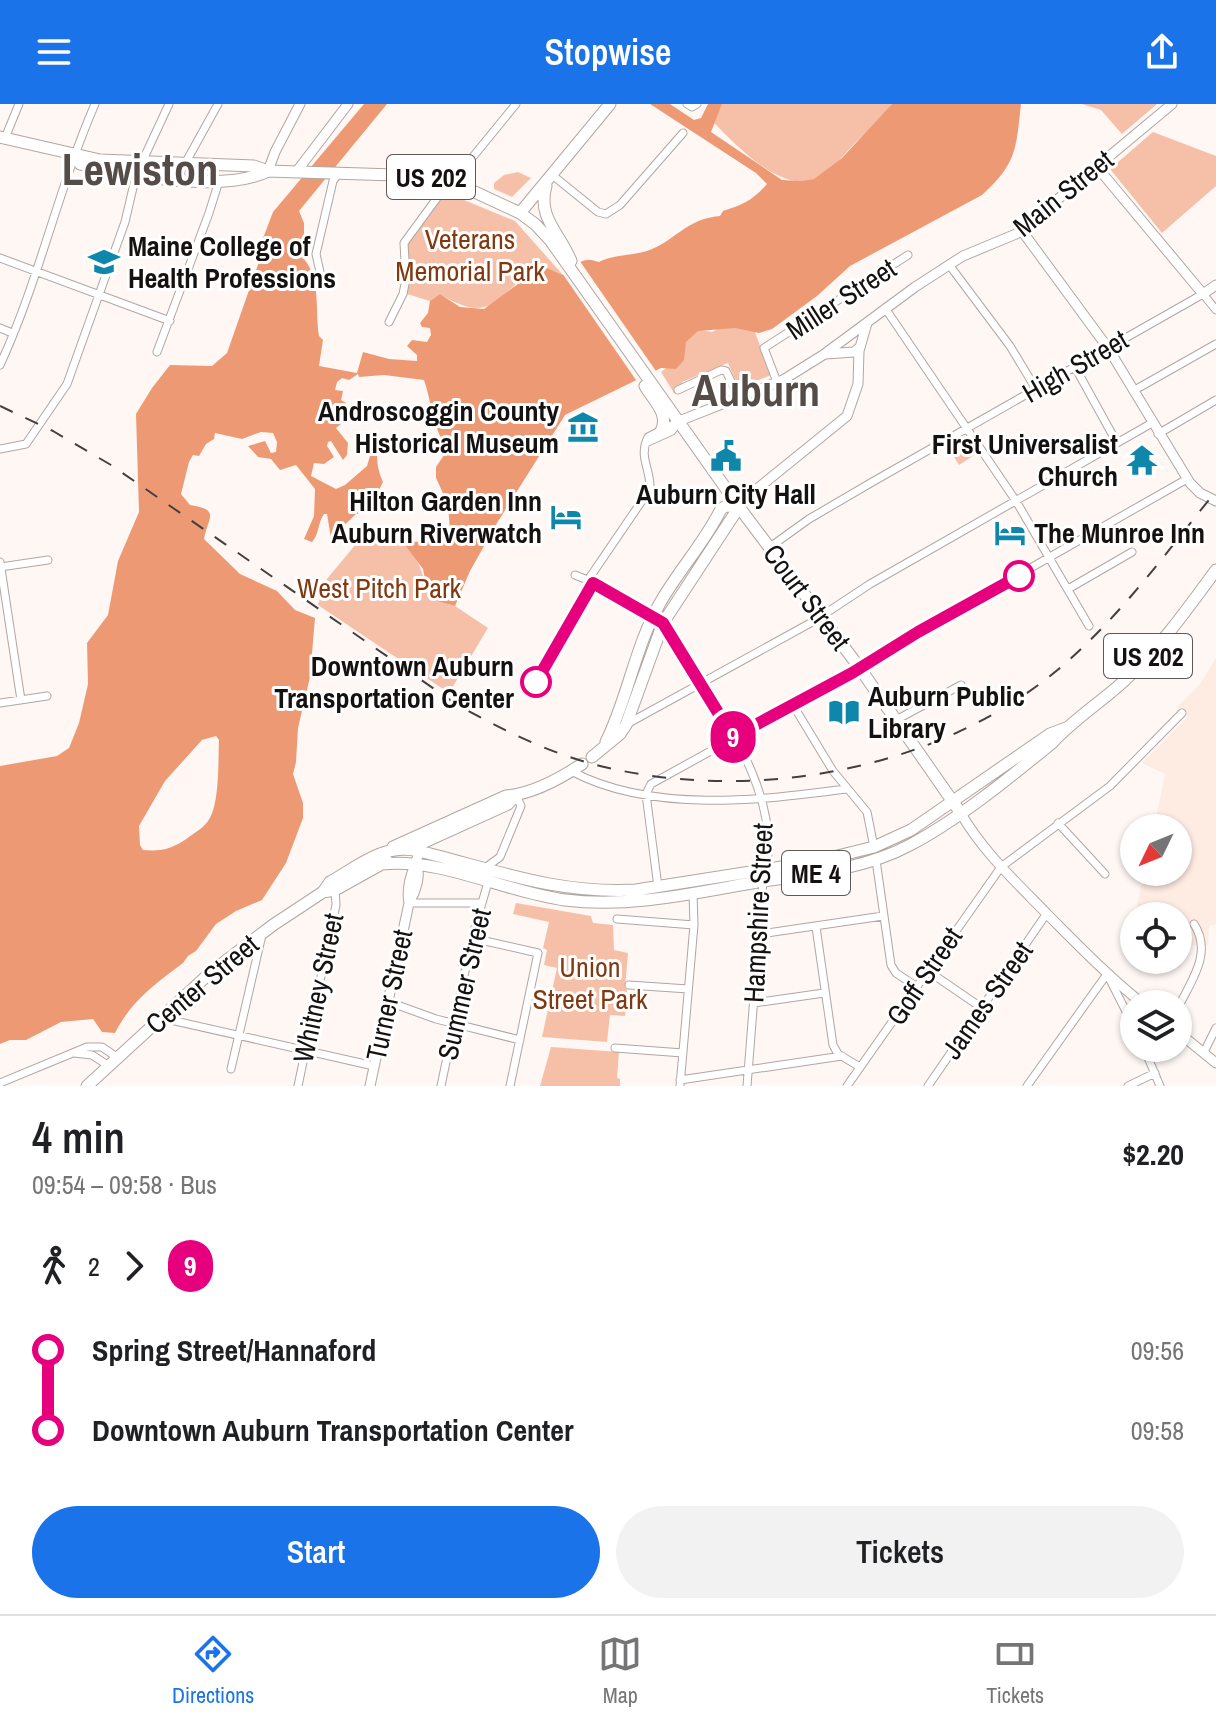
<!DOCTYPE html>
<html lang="en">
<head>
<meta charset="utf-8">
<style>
  body { margin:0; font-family:"Archivo Narrow",sans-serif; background:#f2f2f2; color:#202124; height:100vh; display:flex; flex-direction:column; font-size:30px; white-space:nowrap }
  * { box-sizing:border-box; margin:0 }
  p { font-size:26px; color:#757577 }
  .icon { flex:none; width:44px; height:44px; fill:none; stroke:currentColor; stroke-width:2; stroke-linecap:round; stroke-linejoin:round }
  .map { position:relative; height:982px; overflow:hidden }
  .sheet { display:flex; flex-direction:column; background:#fff; flex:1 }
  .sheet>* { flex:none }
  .badge { padding:0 16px; border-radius:26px; font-size:28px; line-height:52px }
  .needle { width:52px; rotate:227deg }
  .tools { position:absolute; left:1120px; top:710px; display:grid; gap:16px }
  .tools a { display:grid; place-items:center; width:72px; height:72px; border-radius:50%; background:#fff; box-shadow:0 2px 6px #0004; font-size:40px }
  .map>.badge { position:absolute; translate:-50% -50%; box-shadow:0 0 0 4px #fff }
  .legs { display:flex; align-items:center; gap:12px; height:88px; padding:0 32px; font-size:26px }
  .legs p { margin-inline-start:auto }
  .head { display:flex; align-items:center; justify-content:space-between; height:136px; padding:0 32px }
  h1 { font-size:44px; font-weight:600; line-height:60px }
  .action { display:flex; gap:16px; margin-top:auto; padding:16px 32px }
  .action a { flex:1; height:92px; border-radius:48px; background:#1a73e8; color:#fff; font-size:32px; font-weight:600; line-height:92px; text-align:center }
  .action a+a { background:#f2f2f2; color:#202124 }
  ul { padding:0 32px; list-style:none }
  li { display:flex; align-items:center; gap:28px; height:80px; font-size:30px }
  li i { display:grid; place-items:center; width:12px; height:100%; margin:0 10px; background:currentColor }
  li i::after { content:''; width:20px; height:20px; margin:-10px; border:6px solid; border-radius:50%; background:#fff }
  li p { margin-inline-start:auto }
  li:first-child i { background:linear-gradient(#0000 50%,currentColor 0) }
  li:last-child i { background:linear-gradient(currentColor 50%,#0000 0) }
  header { display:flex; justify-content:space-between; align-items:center; height:104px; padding:0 32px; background:#1a73e8; color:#fff; font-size:36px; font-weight:600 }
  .tabs { display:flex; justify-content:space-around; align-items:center; height:112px; border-top:2px solid #e0e0e0; background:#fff; font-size:22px; color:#757577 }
  .tabs a { display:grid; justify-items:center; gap:4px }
  .tabs .active { color:#1a73e8 }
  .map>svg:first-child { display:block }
  .built { fill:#feebe2 }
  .green { fill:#f6c0a8 }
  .water { fill:#ed9a74; fill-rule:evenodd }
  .pier { fill:#fef7f4 }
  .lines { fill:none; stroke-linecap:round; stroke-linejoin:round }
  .minor-casing { stroke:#b1a6a2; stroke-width:9 }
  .major-casing { stroke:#b1a6a2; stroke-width:11 }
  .highway-casing { stroke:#b1a6a2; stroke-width:13 }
  .minor { stroke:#fff; stroke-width:7 }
  .major { stroke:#fff; stroke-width:9 }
  .highway { stroke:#fff; stroke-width:11 }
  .rail { stroke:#443f3e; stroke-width:2; stroke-dasharray:14 14; stroke-linecap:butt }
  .line-1-casing { stroke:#fff; stroke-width:18 }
  .line-1 { stroke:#e6007e; stroke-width:12 }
  .stop-1-dot { fill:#fff; stroke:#e6007e; stroke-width:4 }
  .labels { text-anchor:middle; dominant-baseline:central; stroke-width:6; stroke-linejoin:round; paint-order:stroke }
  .shield { fill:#fff; stroke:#5b5858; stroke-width:2 }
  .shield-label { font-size:26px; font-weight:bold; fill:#151110 }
  .street-label { font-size:28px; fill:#151110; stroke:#fff }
  .park-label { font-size:28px; fill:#823910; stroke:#fff }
  .poi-label { font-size:28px; font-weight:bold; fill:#151110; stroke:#fff; text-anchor:start }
  .stop-label { font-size:28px; font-weight:bold; fill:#151110; stroke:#fff; text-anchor:end }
  .town-label { font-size:44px; font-weight:bold; fill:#554c48; stroke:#fff }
</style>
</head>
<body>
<header><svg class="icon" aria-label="menu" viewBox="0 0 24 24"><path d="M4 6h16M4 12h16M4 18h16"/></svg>Stopwise<svg class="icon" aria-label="share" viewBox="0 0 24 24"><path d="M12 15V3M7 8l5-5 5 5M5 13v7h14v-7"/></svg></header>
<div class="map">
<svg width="1216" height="982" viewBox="0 0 1216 982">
  <rect width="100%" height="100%" fill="#fef7f4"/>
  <!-- built -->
  <path class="built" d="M1216,554V820L1209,822L1208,841L1200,842L1178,840V812H1135L1144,768H1178V724H1154L1165,670L1142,659L1187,614L1177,603L1200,580Z"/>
  <!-- green -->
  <path class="green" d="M722,0H892C882,15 866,28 854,40C842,53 828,71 811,76C778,86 736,41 714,19Z
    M1082,0H1157L1122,30L1101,6Z
    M1153,28L1216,52V82L1162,129L1110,65Z
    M518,68L531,74L512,93L494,85V79L504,71Z
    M447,89L515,117L563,171L541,162C496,186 497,225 440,190L430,197L407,190L404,139Z
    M723,222L753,223L771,271L739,284L728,259L682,278L685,285L674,289L661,268L674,258L682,237L697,225L712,228Z
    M965,332L976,350L959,361L948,343Z
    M389,426C419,450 420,460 429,495L455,502L488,524L449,589L318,501L326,476L356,440Z
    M516,799L591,812L593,819L613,821L614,846L628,849L625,884L627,885L625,912L610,911L607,938L542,933L557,864L544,861L547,846L543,844L549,818L513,810Z
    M551,943L619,948L617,974L620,975V982H540Z"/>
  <!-- water -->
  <path class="water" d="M364,0H387L299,107L304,119V155C321,175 315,208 319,232L323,236L319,262L357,269L363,248L389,255L417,257V251L407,242L412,236L427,238L431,231L430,224L422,223L420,219L428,209L430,197L440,190L460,203L484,205L542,162L563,171C576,160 582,152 599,158C615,150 631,152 647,147C676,137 685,115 720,112L723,107C743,101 753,96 767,80L756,69L650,0H670L694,16L701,14L708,0H722L711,28L782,76L802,77L814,75L842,54L892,0H1021C1016,45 1017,59 982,91L850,162L817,192L772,225L759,229L735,224L698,227L686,238L684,256L676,265L661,264L565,311L497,419L470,467L455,502L429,495L423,465L402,437L421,438L432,423L439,436L443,437L450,427L448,400L436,374V363L448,345C432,324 432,299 424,276L384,271L359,273L358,270L349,276L342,274L337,278L335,286L343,287L341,296L346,299L347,303L341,302L337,311L342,319L336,324L348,339L347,351L343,356L331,337L328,338L327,342L334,353L324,360L314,359L311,372L336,385L345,381L367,362L375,335L382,336C374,348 377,365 383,378L377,390L368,397L363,396V409L356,410L331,434L327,410H324C318,418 319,431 312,438L304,435L314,412L315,385L296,361L280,366L271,355L258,353L248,342L265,337L271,349L276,348L277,338L273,329L261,328L242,335L215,329L214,335L206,340L199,352L193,351L189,358L181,390L190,401C221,406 208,413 204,435L240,470L277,487L295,506L315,514L310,573L298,624L296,658L293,670L303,699V714L286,759L262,796L236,807L216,820L196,847L188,852L183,859C155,880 131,897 115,929L102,928L93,915L61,918L26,936H10L0,940V662L57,652L69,644L79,619L88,580L87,539L108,511L118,457L139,408L136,310L152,284L170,261L212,262L227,249L261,152L257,150L273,108ZM216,632L219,636C218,656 220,701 208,717C204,723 196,728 189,733C174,744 162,748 143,746L140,741L139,722L165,677L202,636Z"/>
  <!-- pier -->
  <path class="pier" d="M577,153L658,270L638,279L560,166L563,167Z"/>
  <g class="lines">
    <defs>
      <path id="minor" d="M687,0L692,3L697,0
        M5,34L19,0
        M551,70L598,108L606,110L620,101L683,29
        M176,76L218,0
        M0,154L170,217
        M950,162L1010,242L1036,285
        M322,177L316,150L333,77L339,69
        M885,204L1016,397L1089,522
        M389,218L403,190L406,175L404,139L437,94L443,80L467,60L516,0
        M0,224L12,229
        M157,248L209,109L219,77
        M0,261C39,177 58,85 95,0
        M1075,263L1117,339
        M777,278L764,244L908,151
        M678,286L721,266L726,267L738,292
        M1133,287L1216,240
        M1158,330L1216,296
        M648,338L672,327L677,320
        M0,345L26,340L67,280L125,118L136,71L169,0
        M770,443L809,415L874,377L1203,190L1216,206
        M0,458L21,596
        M0,463L48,456
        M575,471C604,482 635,500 661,518C671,525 684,552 692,563C730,622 786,704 763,777L747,982
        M588,476L650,385C651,365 638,353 648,333L679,317
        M1068,485L1132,448
        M0,599L47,592
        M793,601L833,667L867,708L874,743
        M896,616L961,581
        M627,620L814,517L870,480L1152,319
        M571,667C652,710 761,696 847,685
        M1058,719L1105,770
        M876,756L891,861L896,869L917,883
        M485,764L500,753L521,702L516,691
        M658,783L646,690L651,680L852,569L918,528L1187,375
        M409,799H482
        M617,815L694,821
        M816,823L833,941L838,950L860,963
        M760,830L883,812
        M472,834L538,849L510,982
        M928,867L982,904
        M629,881L688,885
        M389,898L436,915L520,936
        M754,899L824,889
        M1178,904C1191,877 1213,849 1194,820
        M162,914L374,962
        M615,944L683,949
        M1144,944L1160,982
        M1204,948L1216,924
        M74,949L92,951L109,962
        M231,965L262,831
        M680,976L842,952
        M0,979L87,943H102L118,954
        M298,982L336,801L335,786
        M441,982L472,834L488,778
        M680,982L694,821L693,789
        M847,982L1001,763L1110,682L1182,609
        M928,982L1047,809
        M1027,982L1107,870L1134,923
        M1128,982L1155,969"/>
      <path id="major" d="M1097,63L1203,190L1216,181
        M268,67L275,48L300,0
        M297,67L348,0
        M1022,127L1108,244L1190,379L1200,389L1216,397
        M826,250L854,248L860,243
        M679,317L783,276L823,251L915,183L963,152L1016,130L1172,0
        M739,403L747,393L847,312L858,280L859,247L867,219
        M960,708C983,748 1016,778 1048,811C1079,842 1109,873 1143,900
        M409,799C405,778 416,761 421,742
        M1178,928L1216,959
        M370,982L409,799C415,789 422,771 416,760"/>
      <path id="highway" d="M0,33L100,56L254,62L268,67L426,72L449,76L520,109L535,120L550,136L739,403L859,563L960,708
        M80,60C127,72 225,89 268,67
        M546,82C537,114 560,129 571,157
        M520,109L610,0
        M645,282C653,296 670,310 661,327
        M606,638C628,594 635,542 660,499C678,467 705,438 721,405L726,402L739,403
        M592,653L620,630L626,621L663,519L739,403
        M393,743L506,692C531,690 561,674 582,660
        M409,745L508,700L516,691
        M382,760C444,754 504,788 565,796C630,804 694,789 757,778C809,770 863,766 910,741C959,715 1009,674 1052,639C1074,615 1100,599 1124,577C1159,545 1188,504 1216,466
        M323,788L335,786L387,757
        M87,982L210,869L273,821L323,788L330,778C360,761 384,739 419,747C496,766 554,790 636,786L813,758L874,743L911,726L1050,630L1066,624"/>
    </defs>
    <!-- minor casing -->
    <use href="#minor" class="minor-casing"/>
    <!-- major casing -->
    <use href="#major" class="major-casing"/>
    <!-- highway casing -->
    <use href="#highway" class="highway-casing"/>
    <!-- minor -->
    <use href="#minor" class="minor"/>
    <!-- major -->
    <use href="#major" class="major"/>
    <!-- highway -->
    <use href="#highway" class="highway"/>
    <!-- rail -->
    <path class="rail" d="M0,302L53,327L111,361L456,600C502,626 549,649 600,662C751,699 933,668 1055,568C1117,517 1166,449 1216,387"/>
  </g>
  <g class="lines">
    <defs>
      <path id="line-1" d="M536,578L593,479L663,519L733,633L852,569L918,528L1019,472"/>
    </defs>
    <!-- line-1 casing -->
    <use href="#line-1" class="line-1-casing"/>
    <!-- line-1 -->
    <use href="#line-1" class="line-1"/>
  </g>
  <!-- icons -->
  <defs>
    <symbol id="university-bare" viewBox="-9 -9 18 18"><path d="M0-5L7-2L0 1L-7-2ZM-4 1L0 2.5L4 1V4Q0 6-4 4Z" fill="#0e87ab" stroke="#fff" stroke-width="2.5" paint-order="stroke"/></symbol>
    <symbol id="museum-bare" viewBox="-9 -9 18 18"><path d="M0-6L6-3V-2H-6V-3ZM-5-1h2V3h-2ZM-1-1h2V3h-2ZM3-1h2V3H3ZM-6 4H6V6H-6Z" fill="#0e87ab" stroke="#fff" stroke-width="2.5" paint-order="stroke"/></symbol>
    <symbol id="civic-bare" viewBox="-9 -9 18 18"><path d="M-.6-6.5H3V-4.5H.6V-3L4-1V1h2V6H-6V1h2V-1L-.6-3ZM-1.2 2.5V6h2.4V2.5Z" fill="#0e87ab" stroke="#fff" stroke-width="2.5" paint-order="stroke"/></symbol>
    <symbol id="temple-bare" viewBox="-9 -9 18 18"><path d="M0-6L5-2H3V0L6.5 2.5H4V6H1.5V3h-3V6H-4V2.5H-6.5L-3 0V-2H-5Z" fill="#0e87ab" stroke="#fff" stroke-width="2.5" paint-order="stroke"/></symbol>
    <symbol id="hotel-bare" viewBox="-9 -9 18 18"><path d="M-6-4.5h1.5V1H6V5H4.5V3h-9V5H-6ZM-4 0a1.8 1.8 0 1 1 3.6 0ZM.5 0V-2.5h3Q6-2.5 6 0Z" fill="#0e87ab" stroke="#fff" stroke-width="2.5" paint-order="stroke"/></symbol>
    <symbol id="library-bare" viewBox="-9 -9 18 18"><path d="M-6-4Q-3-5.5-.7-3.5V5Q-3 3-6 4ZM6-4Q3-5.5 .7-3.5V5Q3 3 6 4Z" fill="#0e87ab" stroke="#fff" stroke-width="2.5" paint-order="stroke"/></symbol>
  </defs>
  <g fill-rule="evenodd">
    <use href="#university-bare" x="82" y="136" width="44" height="44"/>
    <use href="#museum-bare" x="561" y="301" width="44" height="44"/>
    <use href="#civic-bare" x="704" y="330" width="44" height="44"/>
    <use href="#temple-bare" x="1120" y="334" width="44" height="44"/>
    <use href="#hotel-bare" x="544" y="391" width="44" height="44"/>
    <use href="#hotel-bare" x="988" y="407" width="44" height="44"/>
    <use href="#library-bare" x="822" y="586" width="44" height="44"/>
  </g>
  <!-- markers -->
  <g class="stop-1-dot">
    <circle cx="1019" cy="472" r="14"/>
    <circle cx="536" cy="578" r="14"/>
  </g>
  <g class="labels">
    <!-- shield labels -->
    <g class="shield">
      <rect x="387" y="51" width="88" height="44" rx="6"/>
      <rect x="1104" y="530" width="88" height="44" rx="6"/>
      <rect x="782" y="747" width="68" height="44" rx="6"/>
    </g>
    <g class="shield-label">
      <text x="431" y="73">US 202</text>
      <text x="1148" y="552">US 202</text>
      <text x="816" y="769">ME 4</text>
    </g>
    <!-- street labels -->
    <g class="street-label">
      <text transform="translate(1063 89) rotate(-39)">Main Street</text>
      <text transform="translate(841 195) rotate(-33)">Miller Street</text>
      <text transform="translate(1075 262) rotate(-30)">High Street</text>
      <text transform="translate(807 493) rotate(53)">Court Street</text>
      <text transform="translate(758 809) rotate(-87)">Hampshire Street</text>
      <text transform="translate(924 872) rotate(-56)">Goff Street</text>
      <text transform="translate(202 880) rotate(-40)">Center Street</text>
      <text transform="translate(464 880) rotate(-77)">Summer Street</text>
      <text transform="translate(318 884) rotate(-78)">Whitney Street</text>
      <text transform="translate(389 891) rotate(-78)">Turner Street</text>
      <text transform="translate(987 896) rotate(-55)">James Street</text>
    </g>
    <!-- park labels -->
    <g class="park-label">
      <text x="470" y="135">Veterans<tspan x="470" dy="32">Memorial Park</tspan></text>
      <text x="379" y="484">West Pitch Park</text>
      <text x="590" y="863">Union<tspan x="590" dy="32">Street Park</tspan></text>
    </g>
    <!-- poi labels -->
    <g class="poi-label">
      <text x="128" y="142">Maine College of<tspan x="128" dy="32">Health Professions</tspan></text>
      <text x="559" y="307" text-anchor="end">Androscoggin County<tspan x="559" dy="32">Historical Museum</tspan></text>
      <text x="1118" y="340" text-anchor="end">First Universalist<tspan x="1118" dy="32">Church</tspan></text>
      <text x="726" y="390" text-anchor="middle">Auburn City Hall</text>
      <text x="542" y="397" text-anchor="end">Hilton Garden Inn<tspan x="542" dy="32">Auburn Riverwatch</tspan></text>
      <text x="1034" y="429">The Munroe Inn</text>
      <text x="868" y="592">Auburn Public<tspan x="868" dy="32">Library</tspan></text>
    </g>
    <!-- stop labels -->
    <g class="stop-label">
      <text x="514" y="562">Downtown Auburn<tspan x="514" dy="32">Transportation Center</tspan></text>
    </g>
    <!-- town labels -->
    <g class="town-label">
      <text x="140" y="65">Lewiston</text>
      <text x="756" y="286">Auburn</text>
    </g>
  </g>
</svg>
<div class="tools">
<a><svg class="needle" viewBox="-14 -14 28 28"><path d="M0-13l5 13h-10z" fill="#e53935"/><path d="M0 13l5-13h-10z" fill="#757577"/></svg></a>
<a><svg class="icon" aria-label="locate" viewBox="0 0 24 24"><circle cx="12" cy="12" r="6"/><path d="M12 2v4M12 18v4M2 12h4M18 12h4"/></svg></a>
<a><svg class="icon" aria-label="layers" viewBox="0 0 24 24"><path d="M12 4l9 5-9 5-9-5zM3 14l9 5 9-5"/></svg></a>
</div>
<b class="badge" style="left:733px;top:633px;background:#e6007e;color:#fff">9</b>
</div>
<section class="sheet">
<div class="head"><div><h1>4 min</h1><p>09:54 – 09:58 · Bus</p></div><b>$2.20</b></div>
<div class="legs"><svg class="icon" aria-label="walk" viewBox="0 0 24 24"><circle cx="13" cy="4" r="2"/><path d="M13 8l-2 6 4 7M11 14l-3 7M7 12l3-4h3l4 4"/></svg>2<svg class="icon" aria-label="forward" viewBox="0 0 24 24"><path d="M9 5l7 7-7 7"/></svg><b class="badge" style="background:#e6007e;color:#fff">9</b></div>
<ul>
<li><i style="color:#e6007e"></i><b>Spring Street/Hannaford</b><p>09:56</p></li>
<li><i style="color:#e6007e"></i><b>Downtown Auburn Transportation Center</b><p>09:58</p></li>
</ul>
<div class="action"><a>Start</a><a>Tickets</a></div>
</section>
<nav class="tabs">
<a class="active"><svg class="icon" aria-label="directions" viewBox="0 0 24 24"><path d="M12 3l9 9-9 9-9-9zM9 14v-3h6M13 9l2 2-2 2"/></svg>Directions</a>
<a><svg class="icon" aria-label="map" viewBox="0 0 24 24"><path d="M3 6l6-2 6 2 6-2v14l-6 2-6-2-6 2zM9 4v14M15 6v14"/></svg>Map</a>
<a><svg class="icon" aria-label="tickets" viewBox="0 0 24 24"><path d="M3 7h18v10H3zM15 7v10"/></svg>Tickets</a>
</nav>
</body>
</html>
